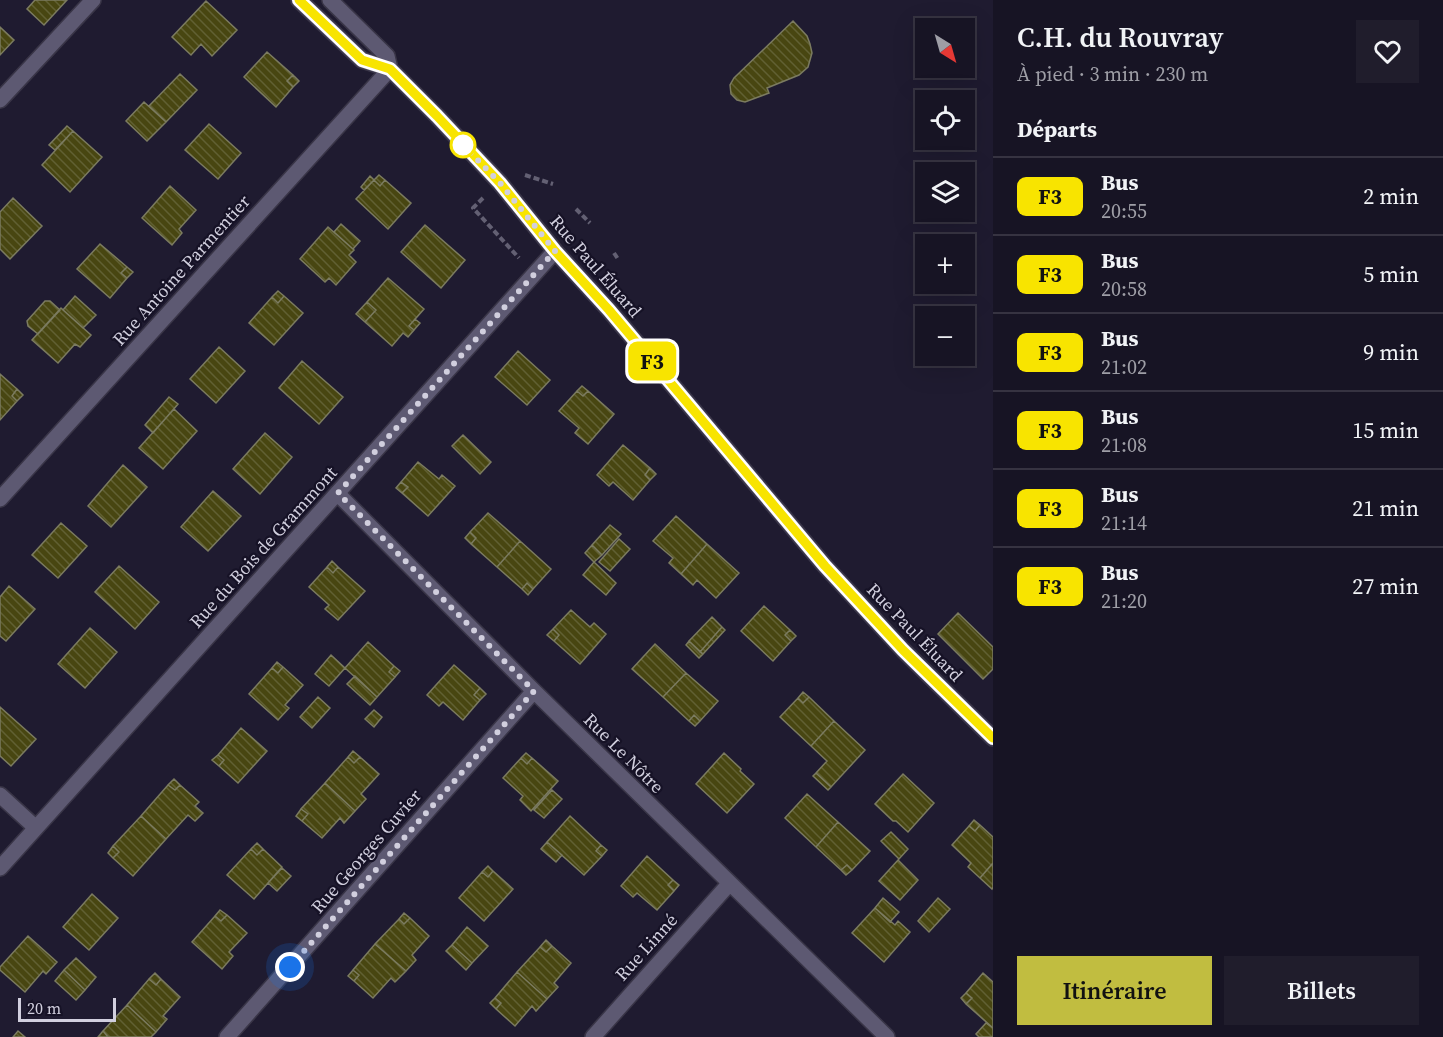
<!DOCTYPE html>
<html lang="fr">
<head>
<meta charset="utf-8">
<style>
  body { margin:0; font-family:"Source Serif 4",serif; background:#201d2c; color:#f1f3f6; height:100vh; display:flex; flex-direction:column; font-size:22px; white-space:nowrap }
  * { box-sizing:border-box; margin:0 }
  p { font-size:20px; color:#9e9ea6 }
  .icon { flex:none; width:33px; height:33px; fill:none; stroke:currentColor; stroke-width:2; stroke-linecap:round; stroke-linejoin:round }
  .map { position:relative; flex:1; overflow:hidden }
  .drawer { display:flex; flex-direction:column; background:#171424; width:450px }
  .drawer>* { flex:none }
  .badge { padding:0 12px; border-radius:9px; font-size:21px; line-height:39px }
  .needle { width:39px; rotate:143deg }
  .buttons { position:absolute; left:915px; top:18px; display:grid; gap:12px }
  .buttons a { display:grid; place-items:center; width:60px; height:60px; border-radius:0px; background:#171424; box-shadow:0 6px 24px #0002,0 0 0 2px #363341; font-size:30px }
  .scale { position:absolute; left:18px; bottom:15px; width:98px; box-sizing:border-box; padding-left:6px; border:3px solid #d1cfde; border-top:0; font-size:16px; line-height:21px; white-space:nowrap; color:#d1cfde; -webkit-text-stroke:4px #161226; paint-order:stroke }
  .you { position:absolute; width:30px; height:30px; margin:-15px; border:4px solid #fff; border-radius:50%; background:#1a73e8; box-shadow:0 0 0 9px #1a73e833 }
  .map>.badge { position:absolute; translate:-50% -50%; box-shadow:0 0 0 3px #fff }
  h2 { padding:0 24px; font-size:22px; line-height:54px }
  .round { display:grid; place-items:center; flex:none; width:63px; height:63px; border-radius:0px; background:#201d2c }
  .head { display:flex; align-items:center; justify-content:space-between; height:102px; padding:0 24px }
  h1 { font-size:28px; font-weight:600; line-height:45px }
  .primary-button { display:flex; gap:12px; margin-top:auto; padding:12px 24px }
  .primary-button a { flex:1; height:69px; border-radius:0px; background:#c1bd40; color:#111; font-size:24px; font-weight:600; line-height:69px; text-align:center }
  .primary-button a+a { background:#201d2c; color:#f1f3f6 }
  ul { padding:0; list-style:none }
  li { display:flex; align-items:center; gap:18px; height:78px; padding:0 24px; border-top:2px solid #363341 }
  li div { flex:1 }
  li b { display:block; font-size:22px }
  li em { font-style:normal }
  li .badge { min-width:66px; font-weight:700; text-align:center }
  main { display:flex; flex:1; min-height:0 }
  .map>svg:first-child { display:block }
  .building { fill:url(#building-back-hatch); stroke:#7b7b60; stroke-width:1.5 }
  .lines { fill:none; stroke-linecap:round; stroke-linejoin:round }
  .minor-casing { stroke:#393547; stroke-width:18 }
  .path { stroke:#636073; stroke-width:4; stroke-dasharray:6 3; stroke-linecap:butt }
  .minor { stroke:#5d5972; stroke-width:15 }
  .line-casing { stroke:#fff; stroke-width:14 }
  .line { stroke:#f8e400; stroke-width:9 }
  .walk { stroke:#d1cfde; stroke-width:6; stroke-dasharray:0 10.8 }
  .stop-dot { fill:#fff; stroke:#f8e400; stroke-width:3 }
  .labels { text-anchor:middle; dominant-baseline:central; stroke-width:4.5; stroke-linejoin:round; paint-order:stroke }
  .street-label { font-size:18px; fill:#d1cfde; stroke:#161226 }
</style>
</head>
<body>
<main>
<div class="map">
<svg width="993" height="1037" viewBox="0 0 993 1037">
  <defs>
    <pattern id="building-back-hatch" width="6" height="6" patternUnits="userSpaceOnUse" patternTransform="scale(1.5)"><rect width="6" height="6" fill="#484611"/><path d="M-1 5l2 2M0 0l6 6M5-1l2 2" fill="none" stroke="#616033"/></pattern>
  </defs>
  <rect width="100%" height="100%" fill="#1f1b30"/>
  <!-- building -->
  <path class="building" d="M35,0H67L44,25L27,9Z
    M206,1L237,30L212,56L201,44L191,55L172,37Z
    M793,21L807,36L810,44L812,53L808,67L799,75L767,88L769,93L745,102L737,100L731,94L730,85L734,78Z
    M0,27L14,40L0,55Z
    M267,52L293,75L287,81L293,87L276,107L244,77Z
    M180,74L197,90L166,122L149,106Z
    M293,75L299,81L293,87L287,81Z
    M144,102L166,122L147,141L126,121Z
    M209,124L241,153L218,179L185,150Z
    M67,126L73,131L55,150L49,145Z
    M73,131L102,157L70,192L42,165Z
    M379,175L385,180L380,186L374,180Z
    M370,176L374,180L364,190L361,187Z
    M374,180L380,186L385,180L411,203L388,229L356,199Z
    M170,186L196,210L179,229L182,233L172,245L142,218Z
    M13,198L42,226L10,259L0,249V212Z
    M341,224L360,241L353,249L334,232Z
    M425,225L465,260L441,288L401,252Z
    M328,227L354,250L349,255L356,262L336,285L329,278L325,282L300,259Z
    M100,244L127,267L121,273L127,278L110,298L77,269Z
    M127,267L133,272L127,278L121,273Z
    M388,278L424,309L409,326L414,330L408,337L403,333L392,346L365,322L376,310L367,302Z
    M278,291L284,296L278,303L272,297Z
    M75,296L96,315L83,328L63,310Z
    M284,296L303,313L274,345L249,323L272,297L278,303Z
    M45,301H50L60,310L38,334L28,326L27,321Z
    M367,302L376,310L365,322L356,314Z
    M61,308L91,335L80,347L75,344L58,363L32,340Z
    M415,319L420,323L414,330L409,326Z
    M219,347L245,371L216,403L190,379Z
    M518,351L550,380L527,405L495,377Z
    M302,361L343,397L319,424L279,388Z
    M0,374L17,389L12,396L17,401L0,420Z
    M582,386L588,391L583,396L577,391Z
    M17,389L23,395L17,401L12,396Z
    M577,391L583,396L588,391L614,414L588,444L575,433L579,428L559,411Z
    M169,397L178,404L153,433L145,425Z
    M174,409L197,431L163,469L139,448Z
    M265,433L292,457L260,494L233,469Z
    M463,435L491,462L480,474L452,446Z
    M623,445L650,468L645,475L650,480L633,500L613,482L609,486L597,475Z
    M418,462L439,479L442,475L455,486L428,516L402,493L408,487L401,482Z
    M123,465L147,487L111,527L88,506Z
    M650,468L656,474L650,480L645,475Z
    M401,482L408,487L402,493L396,488Z
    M213,491L241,516L208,551L181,527Z
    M488,513L520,541L497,567L471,544L476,538L470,532Z
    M676,516L707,544L681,574L669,563L673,558L653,541Z
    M61,523L87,546L58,578L32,555Z
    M610,525L621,534L602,555L592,545Z
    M470,532L476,538L471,544L465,538Z
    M619,539L630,549L610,571L599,562Z
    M520,541L551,569L533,589L527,583L522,589L497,567Z
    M707,544L739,573L716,598L697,580L693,585L681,574Z
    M592,545L602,555L594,562L585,553Z
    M332,561L338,567L333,573L327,567Z
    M594,562L616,583L606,595L583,575Z
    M119,566L159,602L135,629L95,592Z
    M327,567L333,573L338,567L365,591L338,620L325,609L329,605L309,587Z
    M527,583L533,589L528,595L522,589Z
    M9,586L35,609L6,641L0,636V597Z
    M764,606L790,630L785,635L791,641L773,661L741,631Z
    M571,610L590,627L594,623L606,634L580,664L554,641L559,635L553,629Z
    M958,613L993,647V669L983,679L938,634Z
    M712,617L722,627L700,652L689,641Z
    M722,627L725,630L703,654L700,652Z
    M90,628L117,652L85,688L58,664Z
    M553,629L559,635L554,641L547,635Z
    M790,630L796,636L791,641L785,635Z
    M689,641L703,654L699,658L686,645Z
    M368,642L394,666L389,672L395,677L377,697L345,668Z
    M655,644L686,673L663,697L632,669Z
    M331,655L345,668L329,686L315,674Z
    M277,662L283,667L278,673L272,668Z
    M454,665L480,688L474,695L480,700L463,720L443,702L439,706L427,695Z
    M394,666L400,671L395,677L389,672Z
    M283,667L303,685L285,705L289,708L278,720L249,694L272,668L278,673Z
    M686,673L718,701L700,721L694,715L689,721L663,697Z
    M355,676L377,697L370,705L347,684Z
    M480,688L486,694L480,700L474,695Z
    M803,692L809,697L803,703L798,698Z
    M318,697L330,708L312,728L300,717Z
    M809,697L834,721L811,746L780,717L798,698L803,703Z
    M0,707L36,739L11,766L0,756Z
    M374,710L382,717L374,727L365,719Z
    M694,715L700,721L695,726L689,721Z
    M834,721L865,750L831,787L816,773L827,761L811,746Z
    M241,728L267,751L238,783L219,766L224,760L218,755Z
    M353,751L360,757L354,763L348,757Z
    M526,753L532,758L527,764L521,758Z
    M724,753L741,769L740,771L754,784L727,813L696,784Z
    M218,755L224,760L219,766L212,760Z
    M348,757L354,763L360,757L379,774L361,794L366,799L355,811L325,783Z
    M521,758L527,764L532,758L558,781L531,811L520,800L523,796L503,778Z
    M816,773L831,787L828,790L813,776Z
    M903,774L934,803L908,832L896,821H893L875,804Z
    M174,779L180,785L175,790L168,785Z
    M325,783L355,811L344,823L340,818L322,838L302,821L308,814L301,809Z
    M168,785L175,790L180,785L199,802L195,806L203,813L195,821L188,815L166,839L141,816Z
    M552,790L562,799L544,818L534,810Z
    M807,794L838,822L816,847L785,818Z
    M301,809L308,814L302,821L296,816Z
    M141,816L166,839L133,876L113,858L119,852L113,846Z
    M570,816L601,845L596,851L602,856L584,875L547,842Z
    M974,820L980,825L975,831L969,826Z
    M838,822L870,851L852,870L847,865L841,870L816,847Z
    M980,825L993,837V863L980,878L968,867L971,863L952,845L969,826L975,831Z
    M891,832L908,849L899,859L881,841Z
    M547,842L562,855L556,862L541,849Z
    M257,843L263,849L257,855L251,849Z
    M601,845L607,850L602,856L596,851Z
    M113,846L119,852L113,858L108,853Z
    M251,849L257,855L263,849L282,867L254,899L227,875Z
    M647,856L673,880L668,885L674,891L657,910L637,893L633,897L621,886Z
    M898,860L918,880L900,900L879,881Z
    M993,863V887L992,889L980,878Z
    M847,865L852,870L846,875L841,870Z
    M488,866L493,871L488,877L482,872Z
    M282,868L291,876L277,891L268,883Z
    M493,871L513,889L484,921L459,898L482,872L488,877Z
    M673,880L679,885L674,891L668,885Z
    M92,894L118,918L89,950L63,927Z
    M883,898L899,912L890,922L875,908Z
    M938,898L950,909L929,932L918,921Z
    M875,908L895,925L898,921L910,932L884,962L852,933Z
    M220,910L227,915L221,921L215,916Z
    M404,913L410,918L404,924L399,919Z
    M227,915L247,933L229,952L233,956L222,969L192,942L215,916L221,921Z
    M410,918L429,936L412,955L416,960L406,971L375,944L399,919L404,924Z
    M467,927L488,946L472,963L452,945Z
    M28,936L57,962L46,974L43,971L25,992L0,970V967Z
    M546,940L552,946L546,952L540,947Z
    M375,944L406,971L395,982L391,978L373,998L354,981L359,975L353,970Z
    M452,945L472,963L466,970L446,951Z
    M552,946L571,963L554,983L558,987L547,999L517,972L540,947L546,952Z
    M76,958L96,977L85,990L64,970Z
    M64,970L85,990L76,1000L55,981Z
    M353,970L359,975L354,981L348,976Z
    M517,972L547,999L536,1011L532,1006L515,1026L496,1009L501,1003L495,998Z
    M155,973L161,979L156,985L149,979Z
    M983,973L993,982V1028L966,1004L972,998L966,993Z
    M149,979L156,985L161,979L180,997L163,1016L167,1019L156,1032L127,1005Z
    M966,993L972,998L966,1004L961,998Z
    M495,998L501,1003L496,1009L490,1003Z
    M127,1005L156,1032L151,1037H108L103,1031Z
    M986,1023L993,1028V1037H979L976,1034Z
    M18,1031L25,1037H13Z
    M103,1031L108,1037H98Z"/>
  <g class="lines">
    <defs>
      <path id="minor" d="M299,0L362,60L390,69L437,116L500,183L555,251L609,310L825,566L903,650L993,738
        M330,0L387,56L390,69
        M0,100L93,0
        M337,493L534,691L887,1037
        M0,499L390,69
        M0,795L36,828
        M0,868L555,251
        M227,1037L534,691
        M593,1037L729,884"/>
    </defs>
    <!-- minor casing -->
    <use href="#minor" class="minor-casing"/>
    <!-- path -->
    <path class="path" d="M525,175L553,184
      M483,198L473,208L519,258
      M576,209L590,223
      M614,253L618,259"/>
    <!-- minor -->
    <use href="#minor" class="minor"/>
  </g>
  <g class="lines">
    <defs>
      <path id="line" d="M299,0L362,60L390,69L437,116L500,183L555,251L609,310L825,566L903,650L993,738"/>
    </defs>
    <!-- line casing -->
    <use href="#line" class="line-casing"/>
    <!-- line -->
    <use href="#line" class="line"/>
    <!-- walk -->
    <path class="walk" d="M290,967L534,691L338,493L555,251L500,183L463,145"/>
  </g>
  <!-- markers -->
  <circle class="stop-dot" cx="463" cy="145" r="12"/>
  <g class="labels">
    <!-- street labels -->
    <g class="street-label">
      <text transform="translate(596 266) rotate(49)">Rue Paul Éluard</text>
      <text transform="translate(181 270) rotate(-48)">Rue Antoine Parmentier</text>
      <text transform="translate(263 547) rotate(-48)">Rue du Bois de Grammont</text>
      <text transform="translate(915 632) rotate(46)">Rue Paul Éluard</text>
      <text transform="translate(624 753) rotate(45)">Rue Le Nôtre</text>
      <text transform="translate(366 851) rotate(-49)">Rue Georges Cuvier</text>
      <text transform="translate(646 947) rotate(-48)">Rue Linné</text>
    </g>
  </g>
</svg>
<div class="buttons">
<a><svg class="needle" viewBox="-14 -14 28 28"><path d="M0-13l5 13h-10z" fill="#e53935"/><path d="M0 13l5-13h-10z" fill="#9e9ea6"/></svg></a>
<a><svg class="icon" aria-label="locate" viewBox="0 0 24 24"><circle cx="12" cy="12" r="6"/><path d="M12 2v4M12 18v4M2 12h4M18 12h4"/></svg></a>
<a><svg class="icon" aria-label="layers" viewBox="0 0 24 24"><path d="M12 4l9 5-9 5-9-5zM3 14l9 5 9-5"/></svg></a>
<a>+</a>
<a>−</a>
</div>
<div class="scale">20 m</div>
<div class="you" style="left:290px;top:967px"></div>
<b class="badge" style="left:652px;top:361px;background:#f8e400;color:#111">F3</b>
</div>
<section class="drawer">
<div class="head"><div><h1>C.H. du Rouvray</h1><p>À pied · 3 min · 230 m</p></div><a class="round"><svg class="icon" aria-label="heart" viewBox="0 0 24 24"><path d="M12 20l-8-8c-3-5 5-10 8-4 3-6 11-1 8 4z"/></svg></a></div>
<h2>Départs</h2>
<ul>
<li><span class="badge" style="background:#f8e400;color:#111">F3</span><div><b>Bus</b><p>20:55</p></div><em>2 min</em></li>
<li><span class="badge" style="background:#f8e400;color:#111">F3</span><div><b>Bus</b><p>20:58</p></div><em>5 min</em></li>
<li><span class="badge" style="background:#f8e400;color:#111">F3</span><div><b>Bus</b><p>21:02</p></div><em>9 min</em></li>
<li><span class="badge" style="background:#f8e400;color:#111">F3</span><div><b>Bus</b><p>21:08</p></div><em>15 min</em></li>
<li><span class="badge" style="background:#f8e400;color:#111">F3</span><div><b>Bus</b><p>21:14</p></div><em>21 min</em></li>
<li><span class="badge" style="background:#f8e400;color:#111">F3</span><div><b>Bus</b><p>21:20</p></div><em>27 min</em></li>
</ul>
<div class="primary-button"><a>Itinéraire</a><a>Billets</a></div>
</section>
</main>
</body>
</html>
